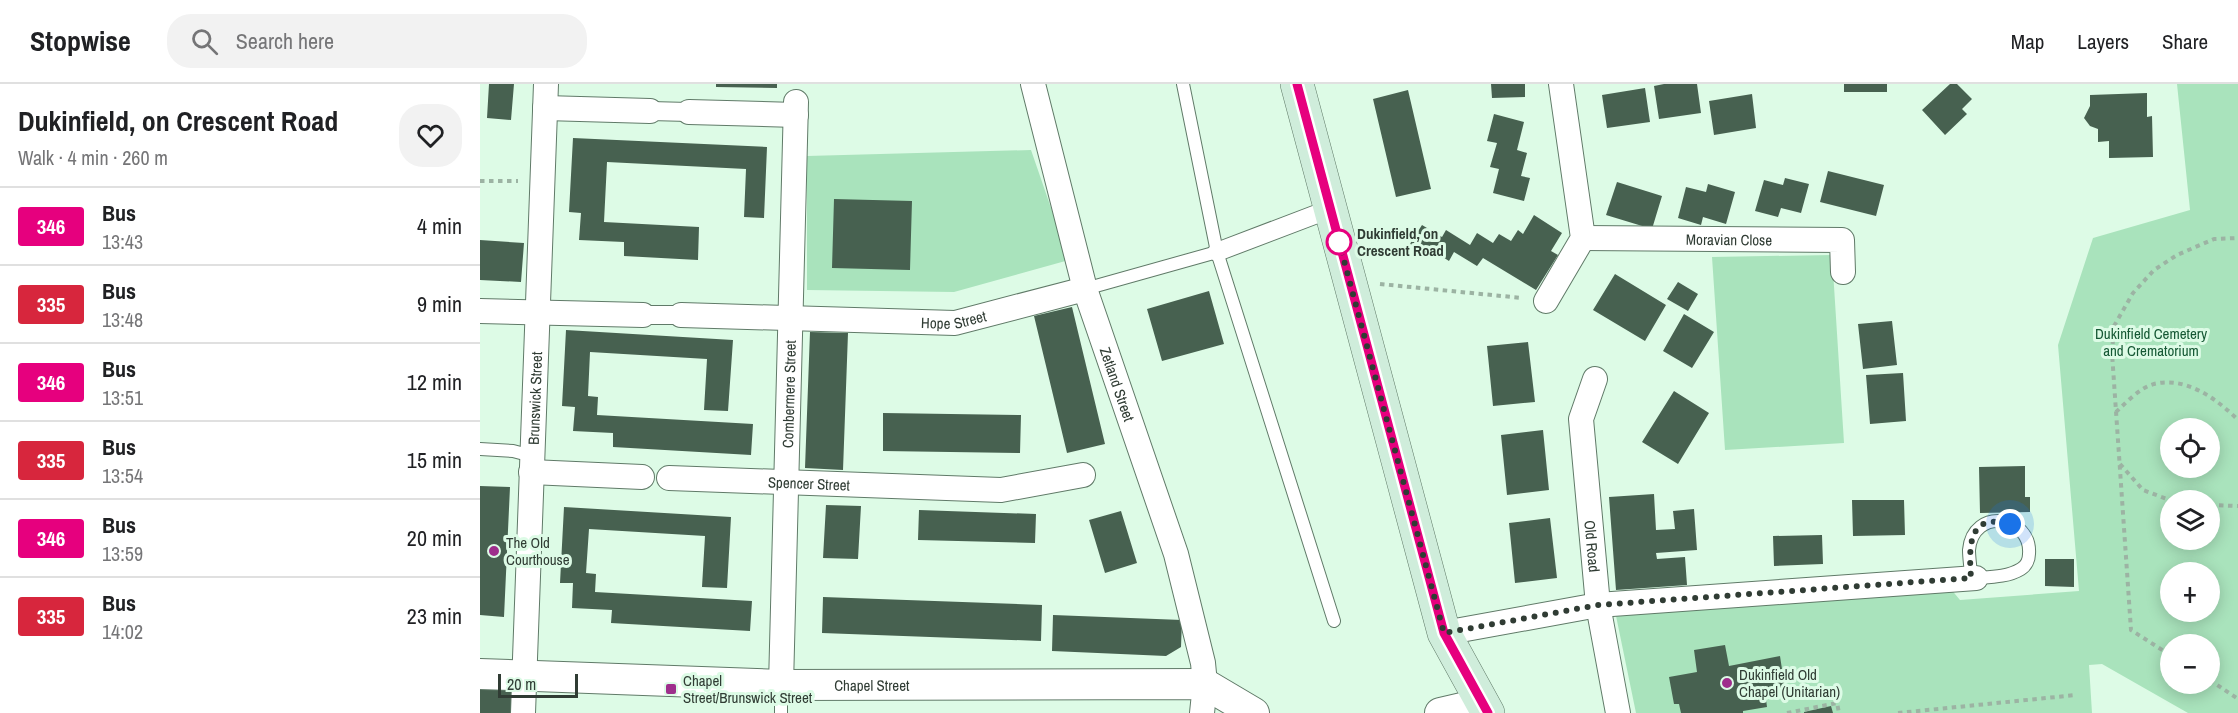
<!DOCTYPE html>
<html lang="en">
<head>
<meta charset="utf-8">
<style>
  body { margin:0; font-family:"Archivo Narrow",sans-serif; background:#f2f2f2; color:#202124; height:100vh; display:flex; flex-direction:column; font-size:22px; white-space:nowrap }
  * { box-sizing:border-box; margin:0 }
  p { font-size:20px; color:#757577 }
  .icon { flex:none; width:33px; height:33px; fill:none; stroke:currentColor; stroke-width:2; stroke-linecap:round; stroke-linejoin:round }
  .map { position:relative; flex:1; overflow:hidden }
  .sheet { display:flex; flex-direction:column; background:#fff; width:480px }
  .sheet>* { flex:none }
  .badge { padding:0 12px; border-radius:4px; font-size:21px; line-height:39px }
  .tools { position:absolute; left:1680px; top:334px; display:grid; gap:12px }
  .tools a { display:grid; place-items:center; width:60px; height:60px; border-radius:50%; background:#fff; box-shadow:0 3px 15px #0003; font-size:30px }
  .scale { position:absolute; left:18px; bottom:15px; width:80px; box-sizing:border-box; padding-left:6px; border:3px solid #303c34; border-top:0; font-size:16px; line-height:21px; white-space:nowrap; color:#303c34; -webkit-text-stroke:4px #ddfbe6; paint-order:stroke }
  .you { position:absolute; width:30px; height:30px; margin:-15px; border:4px solid #fff; border-radius:50%; background:#1a73e8; box-shadow:0 0 0 9px #1a73e833 }
  .map>.badge { position:absolute; translate:-50% -50%; box-shadow:0 0 0 3px #fff }
  .round { display:grid; place-items:center; flex:none; width:63px; height:63px; border-radius:24px; background:#f2f2f2 }
  .headline { display:flex; align-items:center; justify-content:space-between; height:102px; padding:0 18px }
  h1 { font-size:28px; font-weight:800; line-height:45px }
  ul { padding:0; list-style:none }
  li { display:flex; align-items:center; gap:18px; height:78px; padding:0 18px; border-top:2px solid #e0e0e0 }
  li div { flex:1 }
  li b { display:block; font-size:22px }
  li em { font-style:normal }
  li .badge { min-width:66px; font-weight:700; text-align:center }
  header { display:flex; align-items:center; gap:36px; box-sizing:border-box; height:84px; padding:0 30px; background:#fff; border-bottom:2px solid #e0e0e0 }
  header strong { font-size:28px }
  nav { display:flex; gap:33px; margin-inline-start:auto; font-size:21px }
  .search { width:420px; height:54px; background:#f2f2f2; display:flex; align-items:center; gap:15px; box-sizing:border-box; padding:0 21px; border-radius:24px; color:#757577; font-size:22px }
  main { display:flex; flex:1; min-height:0 }
  .map>svg:first-child { display:block }
  .green { fill:#a9e3bc; fill-rule:evenodd }
  .building { fill:#476150 }
  .lines { fill:none; stroke-linecap:round; stroke-linejoin:round }
  .service-casing { stroke:#607a68; stroke-width:14 }
  .pedestrian-casing { stroke:#607a68; stroke-width:20 }
  .minor-casing { stroke:#607a68; stroke-width:26 }
  .tertiary-casing { stroke:#607a68; stroke-width:32 }
  .secondary-casing { stroke:#607a68; stroke-width:34 }
  .path { stroke:#9cb3a3; stroke-width:4; stroke-dasharray:4.5 4.5; stroke-linecap:butt }
  .service { stroke:#fff; stroke-width:12 }
  .pedestrian { stroke:#fff; stroke-width:18 }
  .minor { stroke:#fff; stroke-width:24 }
  .tertiary { stroke:#fff; stroke-width:30 }
  .secondary { stroke:#cfeddb; stroke-width:33 }
  .line-casing { stroke:#fff; stroke-width:14 }
  .line { stroke:#e6007e; stroke-width:9 }
  .walk { stroke:#303c34; stroke-width:6; stroke-dasharray:0 10.8 }
  .stop-dot { fill:#fff; stroke:#e6007e; stroke-width:3 }
  .poi-dot { fill:#9e2e8c; stroke:#ddfbe6; stroke-width:2 }
  .labels { text-anchor:middle; dominant-baseline:central; stroke-width:6; stroke-linejoin:round; paint-order:stroke }
  .stop-label { font-size:15px; font-weight:bold; fill:#303c34; stroke:#ddfbe6; text-anchor:start }
  .street-label { font-size:15px; fill:#303c34; stroke:#ddfbe6 }
  .park-label { font-size:15px; fill:#155834; stroke:#ddfbe6 }
  .poi-label { font-size:15px; fill:#303c34; stroke:#ddfbe6; text-anchor:start }
</style>
</head>
<body>
<header>
<strong>Stopwise</strong>
<div class="search"><svg class="icon" aria-label="search" viewBox="0 0 24 24"><circle cx="10" cy="10" r="6"/><path d="M15 15l6 6"/></svg>Search here</div>
<nav><a>Map</a><a>Layers</a><a>Share</a></nav>
</header>
<main>
<section class="sheet">
<div class="headline"><div><h1>Dukinfield, on Crescent Road</h1><p>Walk · 4 min · 260 m</p></div><a class="round"><svg class="icon" aria-label="heart" viewBox="0 0 24 24"><path d="M12 20l-8-8c-3-5 5-10 8-4 3-6 11-1 8 4z"/></svg></a></div>
<ul>
<li><span class="badge" style="background:#e6007e;color:#fff">346</span><div><b>Bus</b><p>13:43</p></div><em>4 min</em></li>
<li><span class="badge" style="background:#d7263d;color:#fff">335</span><div><b>Bus</b><p>13:48</p></div><em>9 min</em></li>
<li><span class="badge" style="background:#e6007e;color:#fff">346</span><div><b>Bus</b><p>13:51</p></div><em>12 min</em></li>
<li><span class="badge" style="background:#d7263d;color:#fff">335</span><div><b>Bus</b><p>13:54</p></div><em>15 min</em></li>
<li><span class="badge" style="background:#e6007e;color:#fff">346</span><div><b>Bus</b><p>13:59</p></div><em>20 min</em></li>
<li><span class="badge" style="background:#d7263d;color:#fff">335</span><div><b>Bus</b><p>14:02</p></div><em>23 min</em></li>
</ul>
</section>
<div class="map">
<svg width="1758" height="629" viewBox="0 0 1758 629">
  <rect width="100%" height="100%" fill="#ddfbe6"/>
  <!-- green -->
  <path class="green" d="M1697,0H1758V629H1708L1622,580L1609,581L1612,629H1156L1135,527L1470,504L1480,516L1599,507L1578,261L1613,154L1710,126ZM1690,345H1730V384H1690ZM1690,417H1730V456H1690ZM1690,489H1730V528H1690ZM1690,561H1730V600H1690Z
    M551,66L589,176L474,208L327,206V72Z
    M1352,171L1364,359L1245,366L1232,173Z"/>
  <!-- building -->
  <path class="building" d="M9,0H34L31,36L7,34Z
    M236,0H297V4L236,3Z
    M1011,0H1045V13L1012,14Z
    M1184,0H1217L1221,29L1179,35L1174,2Z
    M1364,0H1407V8H1364Z
    M1470,0H1477L1492,15L1482,25L1487,30L1465,51L1442,26Z
    M1165,4L1170,38L1127,44L1122,11Z
    M928,6L951,105L916,113L893,15Z
    M1667,9V33L1672,32L1673,73L1629,74V57L1618,58V45L1610,42L1604,34L1610,22V11Z
    M1272,10L1276,44L1234,51L1229,17Z
    M1014,30L1044,38L1037,66L1047,69L1041,92L1050,94L1044,117L1013,109L1019,85L1010,83L1017,59L1007,57Z
    M93,54L287,63L284,134L264,133L266,85L127,78L124,138L219,143L218,176L144,172V158L99,156L101,129L89,128Z
    M1348,87L1404,101L1396,132L1340,118Z
    M1305,94L1329,100L1321,129L1301,124L1298,133L1275,127L1284,96L1303,101Z
    M1137,98L1182,112L1172,145L1126,131Z
    M1228,100L1255,108L1246,140L1223,133L1221,141L1198,134L1206,103L1226,108Z
    M354,115L432,117L430,186L352,184Z
    M1054,131L1082,149L1071,167L1078,171L1056,206L1003,174L997,182L974,168L969,177L950,165L946,173L928,163L942,141L962,153L966,146L990,161L997,149L1013,159L1019,150L1031,157L1038,146L1043,150Z
    M0,156L44,159L41,198L0,196Z
    M1135,190L1186,221L1165,257L1113,226Z
    M1198,198L1218,210L1208,227L1187,215Z
    M729,207L744,260L682,277L667,225Z
    M592,223L625,360L587,369L554,232Z
    M1204,230L1234,248L1212,284L1183,267Z
    M1412,237L1417,281L1383,285L1378,240Z
    M86,246L253,256L248,327L224,326L227,275L110,268L108,312L118,313L117,331L273,340L271,371L133,363V349L93,347L95,323L82,322Z
    M330,248L368,249L363,386L325,384Z
    M1048,258L1055,318L1013,322L1007,262Z
    M1423,289L1426,337L1390,340L1386,291Z
    M1194,307L1229,329L1198,380L1162,358Z
    M403,329L541,331L540,369L403,367Z
    M1063,346L1069,406L1027,411L1021,351Z
    M1545,382V413H1550V428L1500,429L1499,383Z
    M0,402L30,403L24,533L0,531Z
    M1174,410L1176,446L1195,445L1193,427L1214,425L1217,466L1176,469L1177,475L1205,473L1207,501L1136,506L1129,413Z
    M1372,416H1424L1425,451L1373,452Z
    M346,421L381,422L378,475L343,474Z
    M84,423L251,433L247,504L222,503L225,452L109,445L106,489L116,490L115,508L272,517L270,547L131,539L132,526L92,524L93,499H80Z
    M439,426L556,430L555,459L438,456Z
    M641,427L657,479L625,489L609,436Z
    M1070,434L1077,494L1035,499L1029,439Z
    M1342,451L1343,480L1294,482L1293,452Z
    M1565,475H1594V503L1565,502Z
    M343,513L562,521L561,557L342,549Z
    M573,531L702,536L701,563L686,572L572,567Z
    M1245,561L1249,582L1300,572L1305,605L1285,608L1287,623L1263,627V629H1201L1199,620H1194L1189,593L1217,588L1214,566Z
    M0,605H33L32,629H0Z
    M1351,622L1353,629H1324V628Z"/>
  <g class="lines">
    <defs>
      <path id="service" d="M703,0L737,168L854,537
        M605,205L737,168
        M0,365L33,367L52,372
        M1491,494C1491,485 1489,475 1489,466C1493,422 1552,432 1549,470C1549,476 1546,482 1541,485C1528,493 1511,493 1496,494
        M301,629V602"/>
      <path id="pedestrian" d="M170,27L209,28
        M737,168L850,125
        M163,231H201"/>
      <g id="minor">
        <path id="s1" d="M553,0L605,205L696,470L723,579L725,600L722,629"/>
        <path d="M65,24L170,27"/>
        <path d="M209,28L316,31"/>
        <path id="s2" d="M1103,154L1362,156L1363,188"/>
        <path d="M1066,217L1103,154L1081,0"/>
        <path d="M0,227L163,231"/>
        <path id="s3" d="M201,231L475,239L605,205"/>
        <path id="s4" d="M1115,295L1101,335L1118,521L1138,629"/>
        <path d="M51,388L162,393"/>
        <path id="s5" d="M189,394L521,406L603,391"/>
        <path d="M964,549L1118,521L1496,494"/>
        <path id="s6" d="M301,601L316,18"/>
        <path id="s7" d="M43,629L66,0"/>
      </g>
      <g id="tertiary">
        <path id="s8" d="M0,590L301,601L725,600L774,629"/>
        <path d="M960,629L1003,619"/>
      </g>
      <path id="secondary" d="M817,0L964,549L1008,629"/>
    </defs>
    <!-- service casing -->
    <use href="#service" class="service-casing"/>
    <!-- pedestrian casing -->
    <use href="#pedestrian" class="pedestrian-casing"/>
    <!-- minor casing -->
    <use href="#minor" class="minor-casing"/>
    <!-- tertiary casing -->
    <use href="#tertiary" class="tertiary-casing"/>
    <!-- secondary casing -->
    <use href="#secondary" class="secondary-casing"/>
    <!-- path -->
    <path class="path" d="M0,97H38
      M900,200L1042,214
      M1636,328C1647,318 1659,304 1674,300C1706,292 1737,315 1758,336
      M1640,380L1663,406L1692,417
      M1730,421L1758,422
      M1690,571L1651,546L1632,269L1634,242L1653,209L1674,186L1697,171L1734,155L1758,154
      M1730,596L1758,615
      M1307,629L1357,619L1359,629
      M1418,629L1596,611"/>
    <!-- service -->
    <use href="#service" class="service"/>
    <!-- pedestrian -->
    <use href="#pedestrian" class="pedestrian"/>
    <!-- minor -->
    <use href="#minor" class="minor"/>
    <!-- tertiary -->
    <use href="#tertiary" class="tertiary"/>
    <!-- secondary -->
    <use href="#secondary" class="secondary"/>
  </g>
  <g class="lines">
    <defs>
      <path id="line" d="M817,0L964,549L1008,629"/>
    </defs>
    <!-- line casing -->
    <use href="#line" class="line-casing"/>
    <!-- line -->
    <use href="#line" class="line"/>
    <!-- walk -->
    <path class="walk" d="M859,158L964,549L1118,521L1491,494C1489,464 1487,428 1530,440"/>
  </g>
  <!-- markers -->
  <circle class="stop-dot" cx="859" cy="158" r="12"/>
  <g class="poi-dot">
    <circle cx="14" cy="467" r="6"/>
    <circle cx="1247" cy="599" r="6"/>
    <rect x="185" y="599" width="12" height="12" rx="3"/>
  </g>
  <g class="labels">
    <!-- stop labels -->
    <g class="stop-label">
      <text x="877" y="149">Dukinfield, on<tspan x="877" dy="17">Crescent Road</tspan></text>
    </g>
    <!-- street labels -->
    <g class="street-label">
      <text stroke="none"><textPath href="#s2" startOffset="146">Moravian Close</textPath></text>
      <text stroke="none"><textPath href="#s3" startOffset="273">Hope Street</textPath></text>
      <text stroke="none"><textPath href="#s1" startOffset="312">Zetland Street</textPath></text>
      <text stroke="none"><textPath href="#s6" startOffset="291">Combermere Street</textPath></text>
      <text stroke="none"><textPath href="#s7" startOffset="315">Brunswick Street</textPath></text>
      <text stroke="none"><textPath href="#s5" startOffset="140">Spencer Street</textPath></text>
      <text stroke="none"><textPath href="#s4" startOffset="170">Old Road</textPath></text>
      <text stroke="none"><textPath href="#s8" startOffset="392">Chapel Street</textPath></text>
    </g>
    <!-- park labels -->
    <g class="park-label">
      <text x="1671" y="249">Dukinfield Cemetery<tspan x="1671" dy="17">and Crematorium</tspan></text>
    </g>
    <!-- poi labels -->
    <g class="poi-label">
      <text x="26" y="458">The Old<tspan x="26" dy="17">Courthouse</tspan></text>
      <text x="1259" y="590">Dukinfield Old<tspan x="1259" dy="17">Chapel (Unitarian)</tspan></text>
      <text x="203" y="596">Chapel<tspan x="203" dy="17">Street/Brunswick Street</tspan></text>
    </g>
  </g>
</svg>
<div class="tools">
<a><svg class="icon" aria-label="locate" viewBox="0 0 24 24"><circle cx="12" cy="12" r="6"/><path d="M12 2v4M12 18v4M2 12h4M18 12h4"/></svg></a>
<a><svg class="icon" aria-label="layers" viewBox="0 0 24 24"><path d="M12 4l9 5-9 5-9-5zM3 14l9 5 9-5"/></svg></a>
<a>+</a>
<a>−</a>
</div>
<div class="scale">20 m</div>
<div class="you" style="left:1530px;top:440px"></div>
</div>
</main>
</body>
</html>
